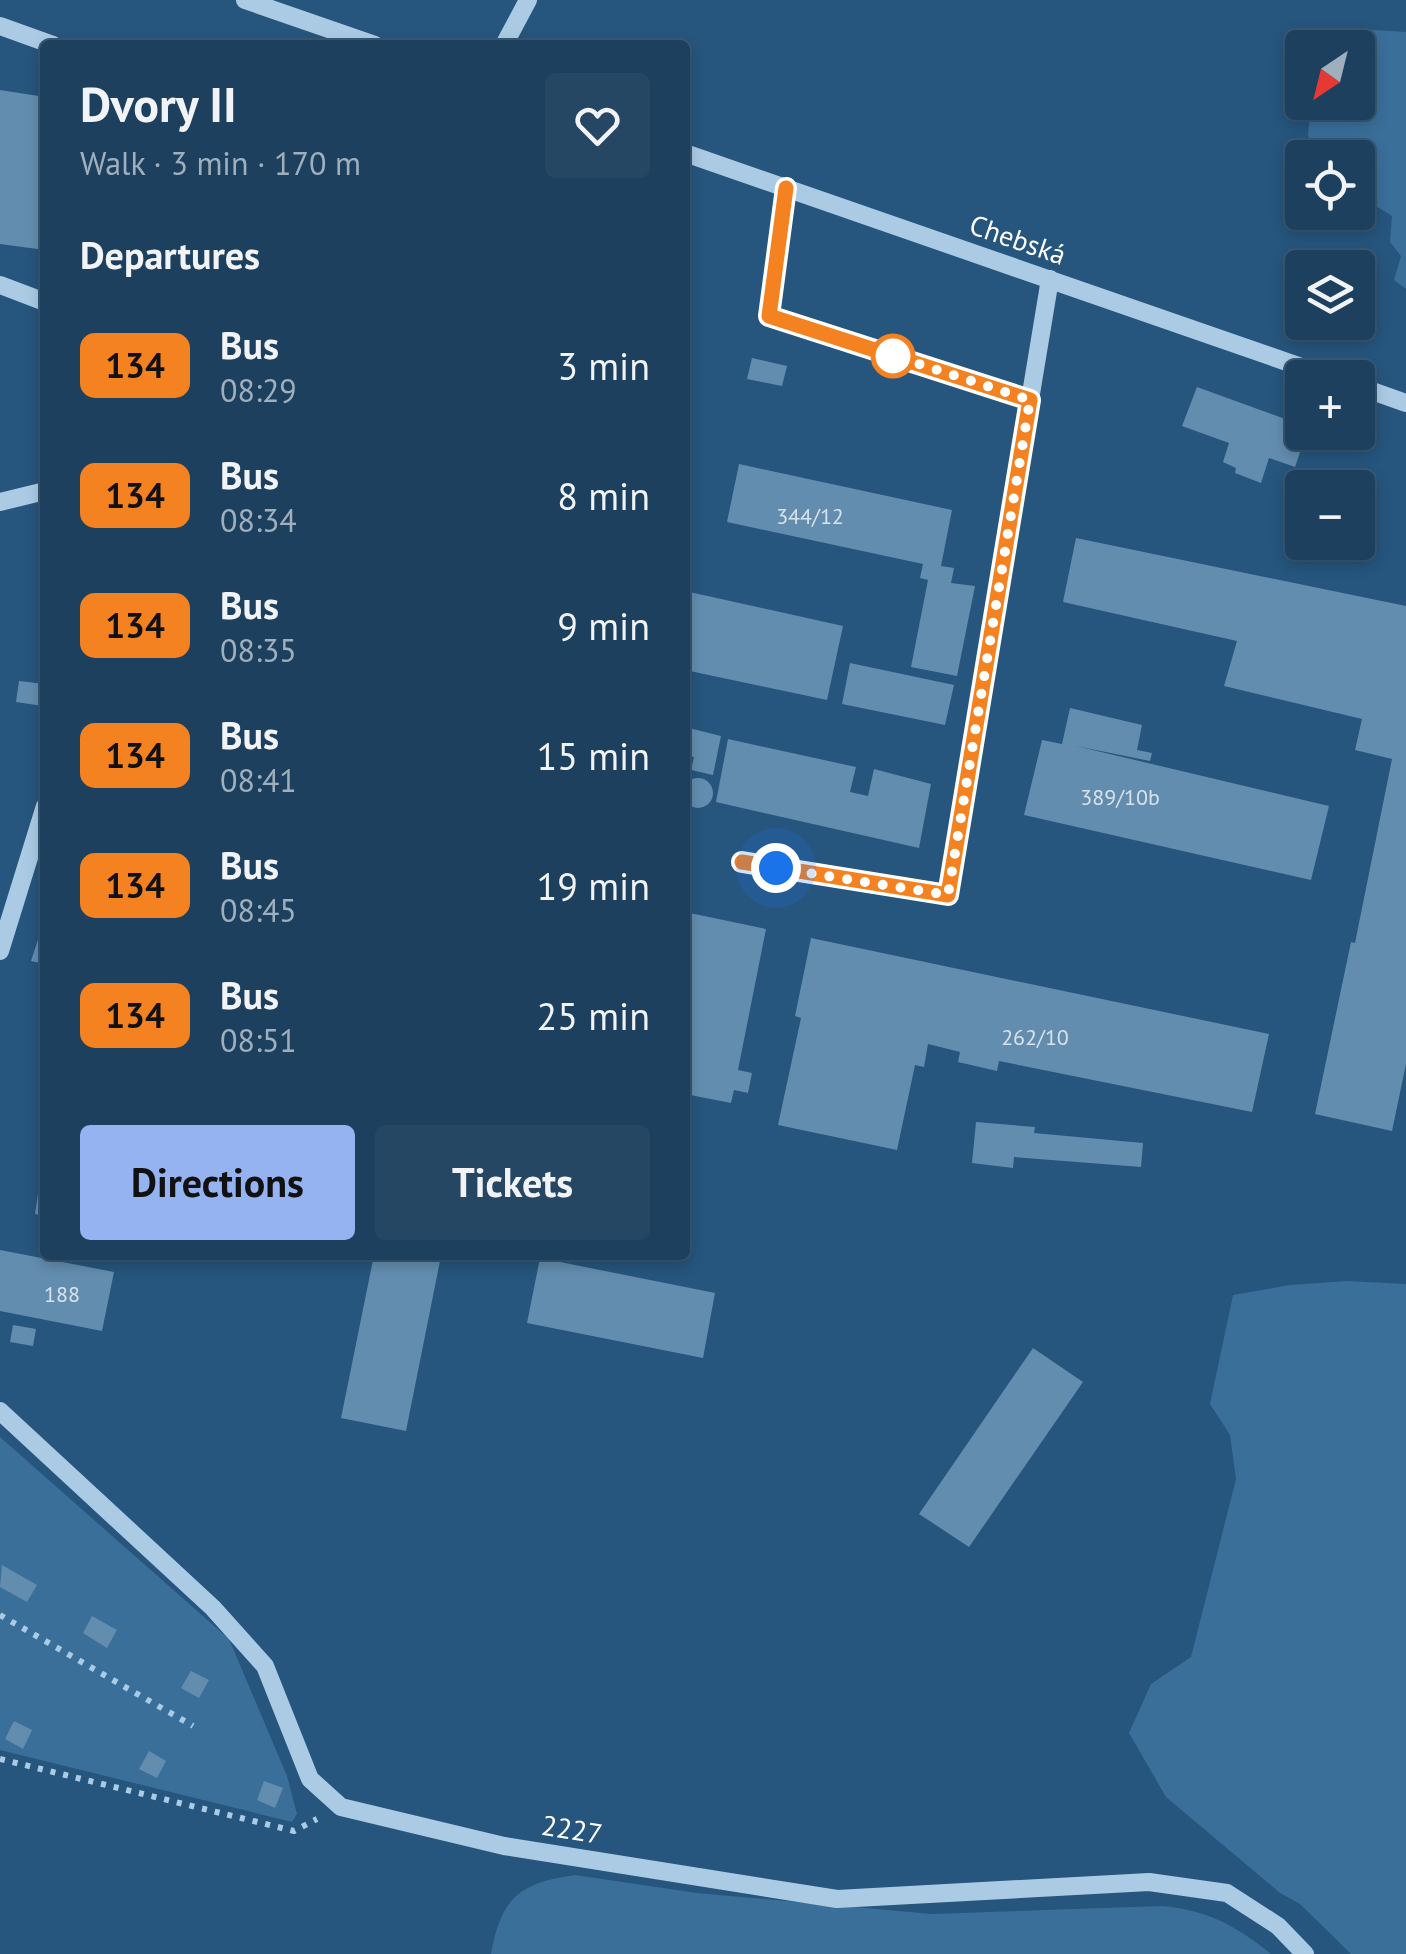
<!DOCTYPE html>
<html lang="en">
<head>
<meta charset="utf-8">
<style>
  body { margin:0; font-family:"PT Sans",sans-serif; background:#254764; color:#f1f3f6; height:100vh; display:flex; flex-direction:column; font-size:38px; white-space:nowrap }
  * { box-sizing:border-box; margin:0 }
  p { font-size:32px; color:#a0afbc }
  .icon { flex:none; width:55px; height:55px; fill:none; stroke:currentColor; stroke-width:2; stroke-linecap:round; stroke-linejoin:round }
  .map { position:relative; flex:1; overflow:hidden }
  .sheet { position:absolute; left:40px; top:40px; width:650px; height:1220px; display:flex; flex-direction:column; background:#1c405e; border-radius:10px; box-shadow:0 5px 15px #0003,0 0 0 2px #3a5973 }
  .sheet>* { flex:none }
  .badge { padding:0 20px; border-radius:15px; font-size:35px; line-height:65px }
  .needle { width:65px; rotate:215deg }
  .controls { position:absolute; left:1285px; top:30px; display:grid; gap:20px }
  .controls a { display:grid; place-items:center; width:90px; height:90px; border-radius:10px; background:#1c405e; box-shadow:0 5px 15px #0003,0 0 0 2px #3a5973; font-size:50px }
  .you { position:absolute; width:50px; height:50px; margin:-25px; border:8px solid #fff; border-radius:50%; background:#1a73e8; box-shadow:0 0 0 15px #1a73e833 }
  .map>.badge { position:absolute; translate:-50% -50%; box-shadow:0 0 0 5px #fff }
  h2 { padding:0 40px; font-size:38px; line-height:90px }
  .round { display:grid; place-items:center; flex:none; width:105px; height:105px; border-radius:10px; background:#254764 }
  .headline { display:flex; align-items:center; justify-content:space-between; height:170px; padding:0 40px }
  h1 { font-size:48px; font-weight:800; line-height:75px }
  .button { display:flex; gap:20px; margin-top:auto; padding:20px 40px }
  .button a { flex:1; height:115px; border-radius:10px; background:#95b2f1; color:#111; font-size:40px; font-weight:800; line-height:115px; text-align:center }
  .button a+a { background:#254764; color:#f1f3f6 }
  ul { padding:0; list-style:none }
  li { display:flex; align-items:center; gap:30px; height:130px; padding:0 40px }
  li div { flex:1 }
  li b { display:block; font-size:38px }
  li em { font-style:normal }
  li .badge { min-width:110px; font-weight:700; text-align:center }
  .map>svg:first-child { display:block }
  .green { fill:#3a6f9a }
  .building { fill:#638daf }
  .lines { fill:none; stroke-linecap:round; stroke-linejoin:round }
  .path { stroke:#abcbe5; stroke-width:6; stroke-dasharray:5 8; stroke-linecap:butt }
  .minor { stroke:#abcbe5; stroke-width:18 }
  .line-casing { stroke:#fff; stroke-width:22 }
  .line { stroke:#f58220; stroke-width:15 }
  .walk { stroke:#fff; stroke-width:10; stroke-dasharray:0 18 }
  .stop-dot { fill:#fff; stroke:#f58220; stroke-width:5 }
  .labels { text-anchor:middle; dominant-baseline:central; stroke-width:9; stroke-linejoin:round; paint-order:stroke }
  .number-label { font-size:22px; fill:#d8e2eb }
  .street-label { font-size:28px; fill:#fff; stroke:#26557d }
</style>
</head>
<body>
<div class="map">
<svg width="1406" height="1954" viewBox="0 0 1406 1954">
  <rect width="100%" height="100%" fill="#26557d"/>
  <!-- green -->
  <path class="green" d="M1359,29L1406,32V289L1394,280L1401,256L1390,242L1392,216L1358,195V158L1312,157L1308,134L1311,103L1358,102V48L1322,47L1324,39L1342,31Z
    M1348,1281L1406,1284V1954H1351L1300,1904L1280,1893L1166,1797L1129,1733L1151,1684L1191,1657L1236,1479L1230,1435L1210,1404L1233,1295L1290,1285Z
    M0,1437L229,1639L287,1776L297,1814L292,1822L0,1750Z
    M575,1875L697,1893L932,1914L1163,1906C1209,1911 1235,1925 1271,1954H491C501,1898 519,1883 575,1875Z"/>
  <!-- building -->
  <path class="building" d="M0,90L45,97V250L0,244Z
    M752,358L787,366L782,386L747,379Z
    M1197,387L1302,425V432H1307L1295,467L1269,458L1261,483L1235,473L1236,468L1223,462L1229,443L1182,426Z
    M739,464L952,510L941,566L954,568L951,583L975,586L957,676L911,667L928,580L920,578L923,564L727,522Z
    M1076,538L1406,606V1064L1392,1131L1315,1114L1351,942L1355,943L1392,759L1355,750L1362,719L1224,686L1237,641L1063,602Z
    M685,591L843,626L827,700L685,670Z
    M850,663L954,685L945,725L842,704Z
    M19,681L45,684L43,706L16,702Z
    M1070,708L1142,725L1137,750L1152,753L1150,761L1076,746L1329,806L1311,880L1024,815L1042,740L1062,744Z
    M685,727L721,736L713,775L691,770L694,757L685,755Z
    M728,739L856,767L850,792L868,796L874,769L931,784L919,848L716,802Z
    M683 793a15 15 0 1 1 30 0a15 15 0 1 1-30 0Z
    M685,912L766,929L738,1070L752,1073L748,1093L734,1090L731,1103L685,1094Z
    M44,921H45V964L31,961Z
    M811,938L1269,1034L1252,1112L999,1061L997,1071L958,1062L960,1052L928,1044L924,1067L915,1065L897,1150L778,1125L801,1018L795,1016Z
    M976,1122L1035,1127L1034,1133L1143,1143L1141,1167L1014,1157L1013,1168L972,1163Z
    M43,1161H45V1216L35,1214Z
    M0,1250L114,1272L102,1331L0,1311Z
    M374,1255L441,1256L406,1431L341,1418Z
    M540,1258L715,1293L703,1358L527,1323Z
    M13,1325L36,1329L33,1346L10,1342Z
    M1033,1348L1083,1382L969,1547L919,1514Z
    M2,1565L37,1585L27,1602L0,1587Z
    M92,1616L117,1630L107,1648L83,1633Z
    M191,1671L209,1680L199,1698L181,1688Z
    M14,1721L32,1730L23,1749L5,1739Z
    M149,1751L166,1761L157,1778L139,1769Z
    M264,1781L283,1788L275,1808L257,1800Z"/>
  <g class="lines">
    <!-- path -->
    <path class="path" d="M0,1615L193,1726
      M0,1759L294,1831L317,1819"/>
    <!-- minor -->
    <path class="minor" d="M245,0L375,45
      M0,26L53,45
      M504,45L528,0
      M685,153L1333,378
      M786,188L769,316L1030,400
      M0,285L45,302
      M1358,386L1406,403
      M0,502L45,491
      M741,862L948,895L1050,279
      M0,951L45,806
      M0,1411L213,1608L265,1666L310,1779L341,1807L504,1846L837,1899L1149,1882L1227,1893L1278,1926L1305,1954"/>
  </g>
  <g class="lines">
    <defs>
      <path id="line" d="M742,862L948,895L1030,400L769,316L786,188"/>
    </defs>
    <!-- line casing -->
    <use href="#line" class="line-casing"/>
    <!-- line -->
    <use href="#line" class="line"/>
    <!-- walk -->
    <path class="walk" d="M776,868L948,895L1030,400L876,350L893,356"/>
  </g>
  <!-- markers -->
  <circle class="stop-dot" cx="893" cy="356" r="20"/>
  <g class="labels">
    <!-- number labels -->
    <g class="number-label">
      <text x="810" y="516">344/12</text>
      <text x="1120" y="797">389/10b</text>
      <text x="1035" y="1037">262/10</text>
      <text x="62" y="1294">188</text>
    </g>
    <!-- street labels -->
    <g class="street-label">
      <text transform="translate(1018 239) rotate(19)">Chebská</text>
      <text transform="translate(572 1829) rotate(9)">2227</text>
    </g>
  </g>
</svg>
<div class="controls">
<a><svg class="needle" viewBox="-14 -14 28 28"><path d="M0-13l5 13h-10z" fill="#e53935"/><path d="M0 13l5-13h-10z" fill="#a0afbc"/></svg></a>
<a><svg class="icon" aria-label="locate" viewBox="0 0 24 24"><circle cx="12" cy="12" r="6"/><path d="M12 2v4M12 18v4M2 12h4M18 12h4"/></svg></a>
<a><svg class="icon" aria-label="layers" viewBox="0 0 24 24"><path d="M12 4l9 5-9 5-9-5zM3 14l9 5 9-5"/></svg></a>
<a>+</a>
<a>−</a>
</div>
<div class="you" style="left:776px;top:868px"></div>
<section class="sheet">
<div class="headline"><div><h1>Dvory II</h1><p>Walk · 3 min · 170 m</p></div><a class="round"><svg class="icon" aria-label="heart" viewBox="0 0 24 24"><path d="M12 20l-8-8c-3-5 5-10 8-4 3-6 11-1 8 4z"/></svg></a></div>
<h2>Departures</h2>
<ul>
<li><span class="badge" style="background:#f58220;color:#111">134</span><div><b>Bus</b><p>08:29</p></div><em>3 min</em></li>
<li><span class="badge" style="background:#f58220;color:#111">134</span><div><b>Bus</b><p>08:34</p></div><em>8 min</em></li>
<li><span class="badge" style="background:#f58220;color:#111">134</span><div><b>Bus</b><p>08:35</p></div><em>9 min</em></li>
<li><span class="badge" style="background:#f58220;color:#111">134</span><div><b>Bus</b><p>08:41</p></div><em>15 min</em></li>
<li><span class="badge" style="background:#f58220;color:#111">134</span><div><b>Bus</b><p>08:45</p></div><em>19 min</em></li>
<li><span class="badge" style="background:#f58220;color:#111">134</span><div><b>Bus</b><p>08:51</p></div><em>25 min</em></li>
</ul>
<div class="button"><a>Directions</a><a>Tickets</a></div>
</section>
</div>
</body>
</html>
